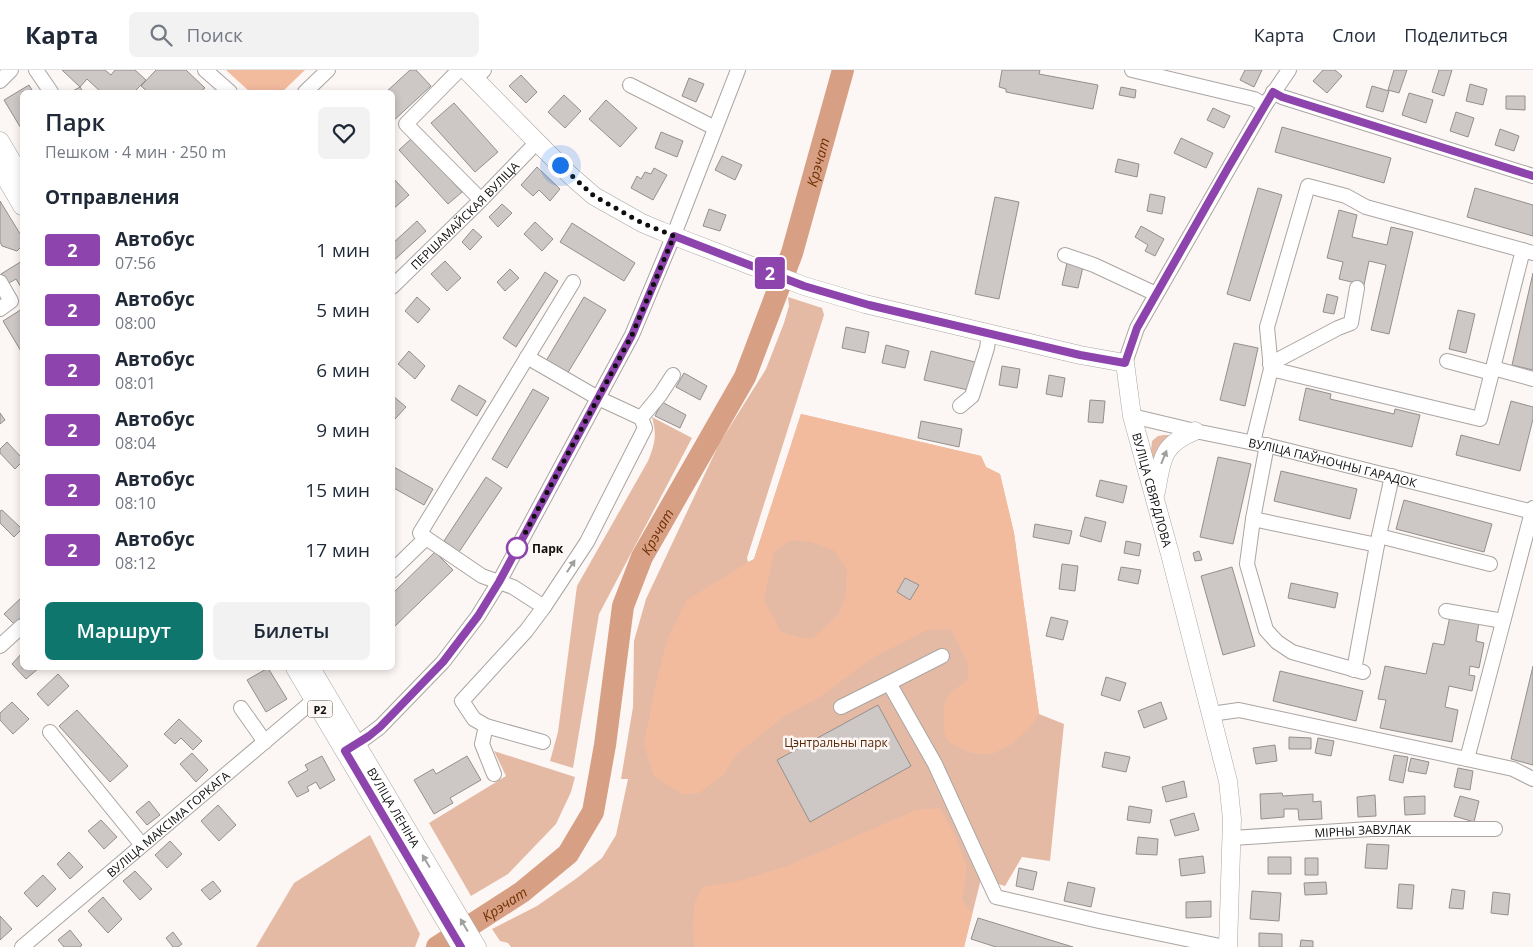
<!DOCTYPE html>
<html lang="ru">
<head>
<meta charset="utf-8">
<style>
  body { margin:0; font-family:"Open Sans",sans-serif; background:#f2f2f3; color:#1f2937; height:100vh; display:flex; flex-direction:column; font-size:19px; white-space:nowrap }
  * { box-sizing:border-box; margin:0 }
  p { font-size:16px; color:#747a83 }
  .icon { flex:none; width:28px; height:28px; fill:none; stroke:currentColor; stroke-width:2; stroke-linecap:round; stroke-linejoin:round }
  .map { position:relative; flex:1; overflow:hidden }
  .sheet { position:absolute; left:20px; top:20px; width:375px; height:580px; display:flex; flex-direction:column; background:#fff; border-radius:8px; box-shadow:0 2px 8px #0003 }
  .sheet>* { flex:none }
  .badge { padding:0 10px; border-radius:4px; font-size:18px; line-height:32px }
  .you { position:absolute; width:25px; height:25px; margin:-12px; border:4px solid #fff; border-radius:50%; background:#1a73e8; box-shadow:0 0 0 8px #1a73e833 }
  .map>.badge { position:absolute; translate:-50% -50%; box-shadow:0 0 0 2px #fff }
  h2 { padding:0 25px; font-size:19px; line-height:45px }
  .round { display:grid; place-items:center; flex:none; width:52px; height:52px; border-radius:8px; background:#f2f2f3 }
  .overview { display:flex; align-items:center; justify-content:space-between; height:85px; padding:0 25px }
  h1 { font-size:24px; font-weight:600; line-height:38px }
  .action { display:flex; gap:10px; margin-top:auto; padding:10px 25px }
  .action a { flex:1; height:58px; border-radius:8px; background:#0f766e; color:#fff; font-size:20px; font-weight:600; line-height:58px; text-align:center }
  .action a+a { background:#f2f2f3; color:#1f2937 }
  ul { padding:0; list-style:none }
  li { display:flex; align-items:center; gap:15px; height:60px; padding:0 25px }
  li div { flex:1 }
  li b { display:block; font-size:19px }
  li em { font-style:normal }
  li .badge { min-width:55px; font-weight:700; text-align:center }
  header { display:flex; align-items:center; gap:30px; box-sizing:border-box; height:70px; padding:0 25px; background:#fff; border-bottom:1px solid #e0e1e3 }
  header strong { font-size:24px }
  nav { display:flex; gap:28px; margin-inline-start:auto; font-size:18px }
  .search { width:350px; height:45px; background:#f2f2f3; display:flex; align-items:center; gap:12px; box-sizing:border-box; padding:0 18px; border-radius:8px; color:#747a83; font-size:19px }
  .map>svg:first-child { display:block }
  .green { fill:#e5baa5 }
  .forest { fill:#f3bb9e; fill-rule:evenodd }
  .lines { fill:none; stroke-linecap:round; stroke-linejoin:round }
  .river { stroke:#d7a084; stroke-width:22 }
  .building { fill:#cdc8c6; stroke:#948f8d }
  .minor-casing { stroke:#aaa5a2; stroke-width:16 }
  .major-casing { stroke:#aaa5a2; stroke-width:19 }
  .minor { stroke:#fff; stroke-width:14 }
  .major { stroke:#fff; stroke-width:18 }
  .oneway { fill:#9f9f9e }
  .line-casing { stroke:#fff; stroke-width:11 }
  .line { stroke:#8e44ad; stroke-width:8 }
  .walk { stroke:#0f0e0d; stroke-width:5; stroke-dasharray:0 9 }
  .stop-dot { fill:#fff; stroke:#8e44ad; stroke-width:2.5 }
  .labels { text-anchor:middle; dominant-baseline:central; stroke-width:5; stroke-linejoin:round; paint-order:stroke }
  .shield { fill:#fcf6f4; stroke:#565452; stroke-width:1 }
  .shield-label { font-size:11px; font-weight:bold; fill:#0f0e0d }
  .street-label { font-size:12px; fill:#0f0e0d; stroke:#fcf6f4 }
  .stop-label { font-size:12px; font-weight:bold; fill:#0f0e0d; stroke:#fcf6f4; text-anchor:start }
  .park-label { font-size:12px; fill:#582606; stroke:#fcf6f4 }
  .water-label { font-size:14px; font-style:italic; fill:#712f01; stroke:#fcf6f4 }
</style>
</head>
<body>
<header>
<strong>Карта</strong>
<div class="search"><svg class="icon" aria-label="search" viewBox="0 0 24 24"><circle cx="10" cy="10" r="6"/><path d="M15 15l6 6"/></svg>Поиск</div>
<nav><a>Карта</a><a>Слои</a><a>Поделиться</a></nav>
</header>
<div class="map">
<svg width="1533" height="877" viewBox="0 0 1533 877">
  <rect width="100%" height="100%" fill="#fcf6f4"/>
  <!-- green -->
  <path class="green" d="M788,227L822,238L824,245L747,488L748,492L754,489L801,344L981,386L986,397L1000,404L1014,463L1039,644L1064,654L1050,791L1022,787L1005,816L981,809L964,877H511L508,873L500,871L492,859L537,836L577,808L602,788L616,765L628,709H621L633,637L634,571L646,529L719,374L766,299L784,253L789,236Z
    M652,347L692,368L599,544L573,698L550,691L558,662L577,516L648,391C655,374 657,365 652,347Z
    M1164,365H1170L1155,390L1150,389L1152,371L1158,366Z
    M494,681L575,707L571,722L556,754L508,804L471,826L429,753L506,706Z
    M370,765L420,864L415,877H256L294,813Z"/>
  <!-- forest -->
  <path class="forest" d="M226,0H305L282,22H250Z
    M801,344L981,386L986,397L1000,404L1014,463L1039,644L1027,660L1012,674L992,684L972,683L949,672L944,662V636L950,623L968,610V593L951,559L927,560L872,588L821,626L784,646L736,685L723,705L699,723L682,724L654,706L644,674L657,608L668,568L687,530L754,489ZM790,470L811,472L835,481L847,500L846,525L839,544L813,568H802L781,562L764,530L774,482Z
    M940,738L955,766L967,798L962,829L972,844L964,877H694L693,855L695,832L703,817L739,811L790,795L916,740Z"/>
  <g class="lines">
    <!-- river -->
    <path class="river" id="s1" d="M437,877L522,822L568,784L593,742L605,675L623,536L642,487L745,307L792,183L843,0"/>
  </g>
  <!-- building -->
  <path class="building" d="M62,0H105L111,5L115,0H135L146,10L134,22H101L87,9L80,17Z
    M156,0H186L205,18L200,22H148L141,16Z
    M410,0H416L431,16L392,52V22H386Z
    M1002,0H1040L1039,4L1098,15L1093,39L1006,22V19L999,17Z
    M1245,0H1262L1254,17L1240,10Z
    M1323,0H1335L1342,6L1327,23L1313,11Z
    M1394,0H1407L1399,23L1388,20Z
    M1439,0H1452L1444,26L1432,22Z
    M521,5L537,22L526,33L509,16Z
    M689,8L704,14L696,32L682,26Z
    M1470,14L1487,19L1483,35L1466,31Z
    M29,15L33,22H22V60L4,30Z
    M1372,16L1389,21L1383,42L1366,37Z
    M80,17L83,22H71Z
    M1121,17L1136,20L1135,28L1119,25Z
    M1409,23L1433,30L1426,53L1402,45Z
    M564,25L581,41L565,58L548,42Z
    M1506,26H1525V40L1506,39Z
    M606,30L637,58L620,77L589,49Z
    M454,33L498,82L475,102L431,53Z
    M1213,38L1230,46L1224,58L1207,50Z
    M1456,42L1474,48L1468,67L1450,61Z
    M1282,57L1391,88L1384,113L1275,82Z
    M1500,59L1519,66L1514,81L1495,75Z
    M661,62L683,71L677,87L655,78Z
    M412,68L462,122L448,134L399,80Z
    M1181,68L1213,83L1206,98L1174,83Z
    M722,86L742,95L735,110L715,100Z
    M1118,89L1139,94L1137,107L1115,102Z
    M537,97L560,119L550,131L539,120L533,126L521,115Z
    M654,98L667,105L653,130L631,118L637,106L641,109L645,102L651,104Z
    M392,107L409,125L392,140Z
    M1258,118L1282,125L1250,231L1227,224Z
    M1475,118L1533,135V166L1467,147Z
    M1150,124L1165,127L1162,144L1147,141Z
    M995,127L1019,132L999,229L975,224Z
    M0,131L22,167V176L17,181L2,176L0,172Z
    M502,134L512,143L498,157L489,147Z
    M709,139L726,145L720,161L703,156Z
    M1339,140L1357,145L1352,167L1387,175L1391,157L1413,162L1389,264L1371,260L1386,195L1369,191L1364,215L1339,209L1343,192L1327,188Z
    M417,151L426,161L392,192V174Z
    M535,152L553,169L542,181L524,164Z
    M572,153L635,193L624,211L560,172Z
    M1141,156L1164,169L1155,186L1145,181L1148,175L1135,167Z
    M473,159L482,167L470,180L462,172Z
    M22,191V219L16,209L7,214L1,204Z
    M445,191L461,208L447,221L431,204Z
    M1067,193L1083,197L1078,218L1062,215Z
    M510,199L519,208L505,221L497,212Z
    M545,202L558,211L516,277L503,268Z
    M1533,203V300L1512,295Z
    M1327,224L1338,227L1334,244L1323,242Z
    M417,227L430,239L418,253L405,241Z
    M584,227L606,240L567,304L546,291Z
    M22,239V283L3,251Z
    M1458,240L1475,244L1466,283L1449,279Z
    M846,257L869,262L865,283L842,278Z
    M1234,273L1258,278L1245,336L1220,330Z
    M886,275L909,281L905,298L882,293Z
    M409,281L425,296L415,309L398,294Z
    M931,281L975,292L968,320L924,310Z
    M1002,296L1020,299L1017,318L999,315Z
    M684,303L707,316L700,330L676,317Z
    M1049,305L1065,308L1062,327L1046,324Z
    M459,315L486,331L477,346L451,330Z
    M1306,318L1331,324L1330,329L1394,344L1395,339L1420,345L1412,377L1299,350Z
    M533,319L549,328L507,398L492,389Z
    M392,325L406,337L395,349L392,347Z
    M1090,330L1105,331L1103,353L1088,352Z
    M1511,331L1533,337V349L1520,401L1456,385L1461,365L1499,375Z
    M662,332L686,345L680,358L655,346Z
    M0,343L5,350L0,354Z
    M921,351L962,359L959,377L918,368Z
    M7,372L22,388V392L15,399L0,383V379Z
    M1218,387L1251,394L1233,474L1200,467Z
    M392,396L433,419L424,435L392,417Z
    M1281,401L1357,419L1350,449L1274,431Z
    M486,407L502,418L459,482L444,471Z
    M1100,410L1127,416L1123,433L1096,426Z
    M1404,430L1492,454L1484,482L1396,459Z
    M2,440L22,459L14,467L0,453V441Z
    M1085,447L1106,452L1101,472L1080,466Z
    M1035,454L1072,461L1069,474L1033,467Z
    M1126,471L1141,474L1139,486L1124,483Z
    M1199,481L1202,490L1195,491L1193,483Z
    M435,482L453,500L392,559V524Z
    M1062,494L1078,496L1075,521L1059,519Z
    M1121,497L1141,500L1138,514L1118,510Z
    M1232,497L1255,576L1223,585L1201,506Z
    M905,508L919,515L910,530L897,522Z
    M1291,513L1338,523L1335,538L1288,528Z
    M21,528L22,530V546L14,554L4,544Z
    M1450,546L1479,552L1476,571L1484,573L1479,598L1470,596L1469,605L1475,606L1472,621L1449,616L1445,637L1458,640L1452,672L1380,658L1386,630L1378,629L1385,596L1426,604L1433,573L1444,575Z
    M1051,547L1068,551L1063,570L1046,566Z
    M22,583V598H39L26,609L12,594Z
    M1533,596V695L1511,689Z
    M268,598L287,629L266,642L247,610Z
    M1280,601L1363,621L1356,651L1273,631Z
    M58,604L69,616L48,636L37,624Z
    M1106,607L1126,613L1120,631L1101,625Z
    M12,632L29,649L13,664L0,650V643Z
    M1161,632L1167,649L1144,658L1138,641Z
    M878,635L911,696L810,752L777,690Z
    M77,640L128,696L110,712L59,656Z
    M179,649L202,671L193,680L181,668L175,674L164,664Z
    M1289,667L1311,668V679H1289Z
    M1318,668L1334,671L1331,686L1315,683Z
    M1275,675L1277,691L1256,694L1253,678Z
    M1105,682L1130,687L1126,702L1102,697Z
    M192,683L208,700L196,712L180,694Z
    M1394,685L1408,687L1403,713L1389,710Z
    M322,686L335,710L320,719L316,712L307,717L309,721L297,727L288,712L308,700L305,695Z
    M467,686L481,710L450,728L453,733L434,744L414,710L433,699L436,704Z
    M1411,688L1429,692L1426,704L1408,701Z
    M1458,698L1473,701L1470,720L1454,717Z
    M1184,711L1187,727L1166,732L1162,717Z
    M1282,723L1283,726L1313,724V732L1321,731L1322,749L1299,750L1298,739H1284V747L1261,749L1260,724Z
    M1375,725L1376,746L1358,747L1357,727Z
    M1425,726V744L1405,745L1404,727Z
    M1460,726L1479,731L1474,752L1454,746Z
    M149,731L160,745L147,755L136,742Z
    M218,735L236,755L219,771L201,751Z
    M1129,736L1152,740L1150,753L1127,750Z
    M1194,743L1199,760L1175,766L1170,750Z
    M101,750L117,767L104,779L88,761Z
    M1138,767L1158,769L1157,785L1136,784Z
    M170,771L182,784L167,798L155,785Z
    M1367,774L1389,775L1387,799L1365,798Z
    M69,782L83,797L70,809L57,794Z
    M1203,786L1205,803L1181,806L1179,789Z
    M1268,787H1291V804H1268Z
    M1305,788H1318V805H1305Z
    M1019,798L1037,802L1033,820L1016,816Z
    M135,801L152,819L140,830L123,811Z
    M43,805L56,819L37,837L24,823Z
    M213,811L221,821L210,830L201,820Z
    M1068,812L1095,818L1091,837L1064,831Z
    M1326,812L1327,824L1305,825L1304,813Z
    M1399,814L1414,815L1412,839L1397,838Z
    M1452,819L1465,821L1463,839L1449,838Z
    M1252,821L1281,823L1279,851L1250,849Z
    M1493,822L1510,824L1508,845L1491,843Z
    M103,827L122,849L108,863L88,841Z
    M1211,831V847L1186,848V832Z
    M0,846L12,859L0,870Z
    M978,848L1073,877H996L971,869Z
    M70,860L82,875L80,877H64L58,870Z
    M173,862L182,874L178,877H173L166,868Z
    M1259,863L1282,864V877H1259Z
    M1301,870L1313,871V877H1300Z"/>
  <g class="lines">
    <defs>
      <g id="minor">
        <path d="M36,0L51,22"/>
        <path d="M205,0L230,22"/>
        <path d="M459,0L406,54L481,130"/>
        <path d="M1132,0L1254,29L1265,35"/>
        <path d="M475,9L484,0"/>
        <path d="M0,11L11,0"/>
        <path d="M630,15L715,58"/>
        <path d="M305,22L328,0"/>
        <path d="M1273,22L1282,27L1533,106"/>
        <path d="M1065,185L1094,195L1156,224"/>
        <path d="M0,212L11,231L0,239"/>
        <path id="s2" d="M392,217L481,130L537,72"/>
        <path d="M527,287L598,328L641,348L645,358L587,472L544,537"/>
        <path d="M1447,291L1492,303"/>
        <path d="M1125,293L1137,258L1265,35L1289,0"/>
        <path d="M1270,294L1338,258L1351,253L1357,218"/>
        <path d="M1493,298L1533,309"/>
        <path d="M1271,299L1267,257L1308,116L1346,126L1366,137L1533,183"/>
        <path d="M960,336L972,326L987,278L989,264"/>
        <path id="s3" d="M1132,346L1195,361L1274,377L1533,442"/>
        <path d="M641,348L660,325L673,305"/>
        <path d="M1253,372L1271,299L1480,349L1523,180"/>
        <path d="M1267,375L1253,449L1247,494L1266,560L1277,572L1292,582L1363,602"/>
        <path d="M1253,449L1377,475"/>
        <path d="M1379,466L1490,494"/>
        <path d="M426,468L482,506L513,517L544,537L526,561L462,631L474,649L486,656L543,672"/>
        <path d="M392,501L426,468L420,463L573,212"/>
        <path d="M1446,541L1503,551"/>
        <path d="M0,576L22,556"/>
        <path d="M1354,600L1377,475L1392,406"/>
        <path d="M889,613L942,586"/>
        <path d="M841,637L889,613L935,694L996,827L1099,851L1225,877"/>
        <path d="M241,638L265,672"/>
        <path d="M1211,644L1239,640L1513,699L1533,709"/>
        <path d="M486,656L482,674L494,704"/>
        <path d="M50,662L142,775"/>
        <path d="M357,674L380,657L443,592L478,546L499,512L632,265L673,167L738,0"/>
        <path d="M1467,689L1533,438"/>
        <path id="s4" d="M1232,768L1370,759H1495"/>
        <path id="s5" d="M22,877L314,630"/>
      </g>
      <g id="major">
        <path id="s6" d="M466,0L537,72L571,106L594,126L642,153L661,161L804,216L865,234L1080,285L1125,293L1132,346L1170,484L1228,711L1232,749L1228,877"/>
        <path d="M0,71L22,108"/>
        <path d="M0,98L22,136"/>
        <path d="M1156,422C1162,389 1161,375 1195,361"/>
        <path d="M295,598L461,877"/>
        <path id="s7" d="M311,598L477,877"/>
      </g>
    </defs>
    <!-- minor casing -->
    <use href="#minor" class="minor-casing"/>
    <!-- major casing -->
    <use href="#major" class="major-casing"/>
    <!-- minor -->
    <use href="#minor" class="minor"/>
    <!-- major -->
    <use href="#major" class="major"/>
  </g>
  <!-- one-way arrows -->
  <defs><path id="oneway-solid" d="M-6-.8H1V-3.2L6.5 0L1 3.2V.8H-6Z" transform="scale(1.25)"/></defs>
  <g class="oneway">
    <use href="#oneway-solid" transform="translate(1164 387) rotate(-68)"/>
    <use href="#oneway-solid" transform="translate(571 496) rotate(-56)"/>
    <use href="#oneway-solid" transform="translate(426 791) rotate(-121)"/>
    <use href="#oneway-solid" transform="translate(464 855) rotate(-121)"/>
  </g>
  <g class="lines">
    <defs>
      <path id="line" d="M461,877L345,681L369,666L380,657L443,592L478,546L499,512L632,265L674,166L804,216L869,235L1080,285L1125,293L1137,258L1228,98L1273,22L1282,27L1533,106"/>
    </defs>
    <!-- line casing -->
    <use href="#line" class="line-casing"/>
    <!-- line -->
    <use href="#line" class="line"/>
    <!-- walk -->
    <path class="walk" d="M517,478L632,265L674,166L642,153L594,126L560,95"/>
  </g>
  <!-- markers -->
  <circle class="stop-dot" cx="517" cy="478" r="10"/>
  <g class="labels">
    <!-- shield labels -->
    <rect class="shield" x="307.5" y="630.5" width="25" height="17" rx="4"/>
    <g class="shield-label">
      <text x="320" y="639">Р2</text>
    </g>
    <!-- street labels -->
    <g class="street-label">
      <text stroke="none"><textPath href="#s2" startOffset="102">ПЕРШАМАЙСКАЯ ВУЛІЦА</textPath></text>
      <text stroke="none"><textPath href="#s3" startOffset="206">ВУЛІЦА ПАЎНОЧНЫ ГАРАДОК</textPath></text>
      <text stroke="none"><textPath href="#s6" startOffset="869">ВУЛІЦА СВЯРДЛОВА</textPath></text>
      <text stroke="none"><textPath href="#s7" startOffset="162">ВУЛІЦА ЛЕНІНА</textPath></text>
      <text stroke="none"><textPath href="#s5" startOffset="191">ВУЛІЦА МАКСІМА ГОРКАГА</textPath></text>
      <text stroke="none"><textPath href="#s4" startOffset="131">МІРНЫ ЗАВУЛАК</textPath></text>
    </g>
    <!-- stop labels -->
    <g class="stop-label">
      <text x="532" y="478">Парк</text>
    </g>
    <!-- park labels -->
    <g class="park-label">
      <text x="836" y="672">Цэнтральны парк</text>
    </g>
    <!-- water labels -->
    <g class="water-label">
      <text stroke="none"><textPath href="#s1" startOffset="905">Крэчат</textPath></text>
      <text stroke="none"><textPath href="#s1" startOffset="500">Крэчат</textPath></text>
      <text stroke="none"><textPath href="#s1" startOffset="80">Крэчат</textPath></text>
    </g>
  </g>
</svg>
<div class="you" style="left:560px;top:95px"></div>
<b class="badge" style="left:770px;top:203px;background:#8e44ad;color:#fff">2</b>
<section class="sheet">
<div class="overview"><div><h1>Парк</h1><p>Пешком · 4 мин · 250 m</p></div><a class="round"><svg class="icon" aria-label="heart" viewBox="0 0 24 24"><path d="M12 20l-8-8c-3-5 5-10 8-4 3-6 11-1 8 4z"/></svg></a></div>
<h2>Отправления</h2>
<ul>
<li><span class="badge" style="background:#8e44ad;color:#fff">2</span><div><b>Автобус</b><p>07:56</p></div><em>1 мин</em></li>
<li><span class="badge" style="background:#8e44ad;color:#fff">2</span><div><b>Автобус</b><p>08:00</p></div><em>5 мин</em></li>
<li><span class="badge" style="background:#8e44ad;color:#fff">2</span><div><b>Автобус</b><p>08:01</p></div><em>6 мин</em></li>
<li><span class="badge" style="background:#8e44ad;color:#fff">2</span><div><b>Автобус</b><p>08:04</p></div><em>9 мин</em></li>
<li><span class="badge" style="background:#8e44ad;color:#fff">2</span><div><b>Автобус</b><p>08:10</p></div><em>15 мин</em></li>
<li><span class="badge" style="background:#8e44ad;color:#fff">2</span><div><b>Автобус</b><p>08:12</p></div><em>17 мин</em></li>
</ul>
<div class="action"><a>Маршрут</a><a>Билеты</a></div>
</section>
</div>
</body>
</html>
